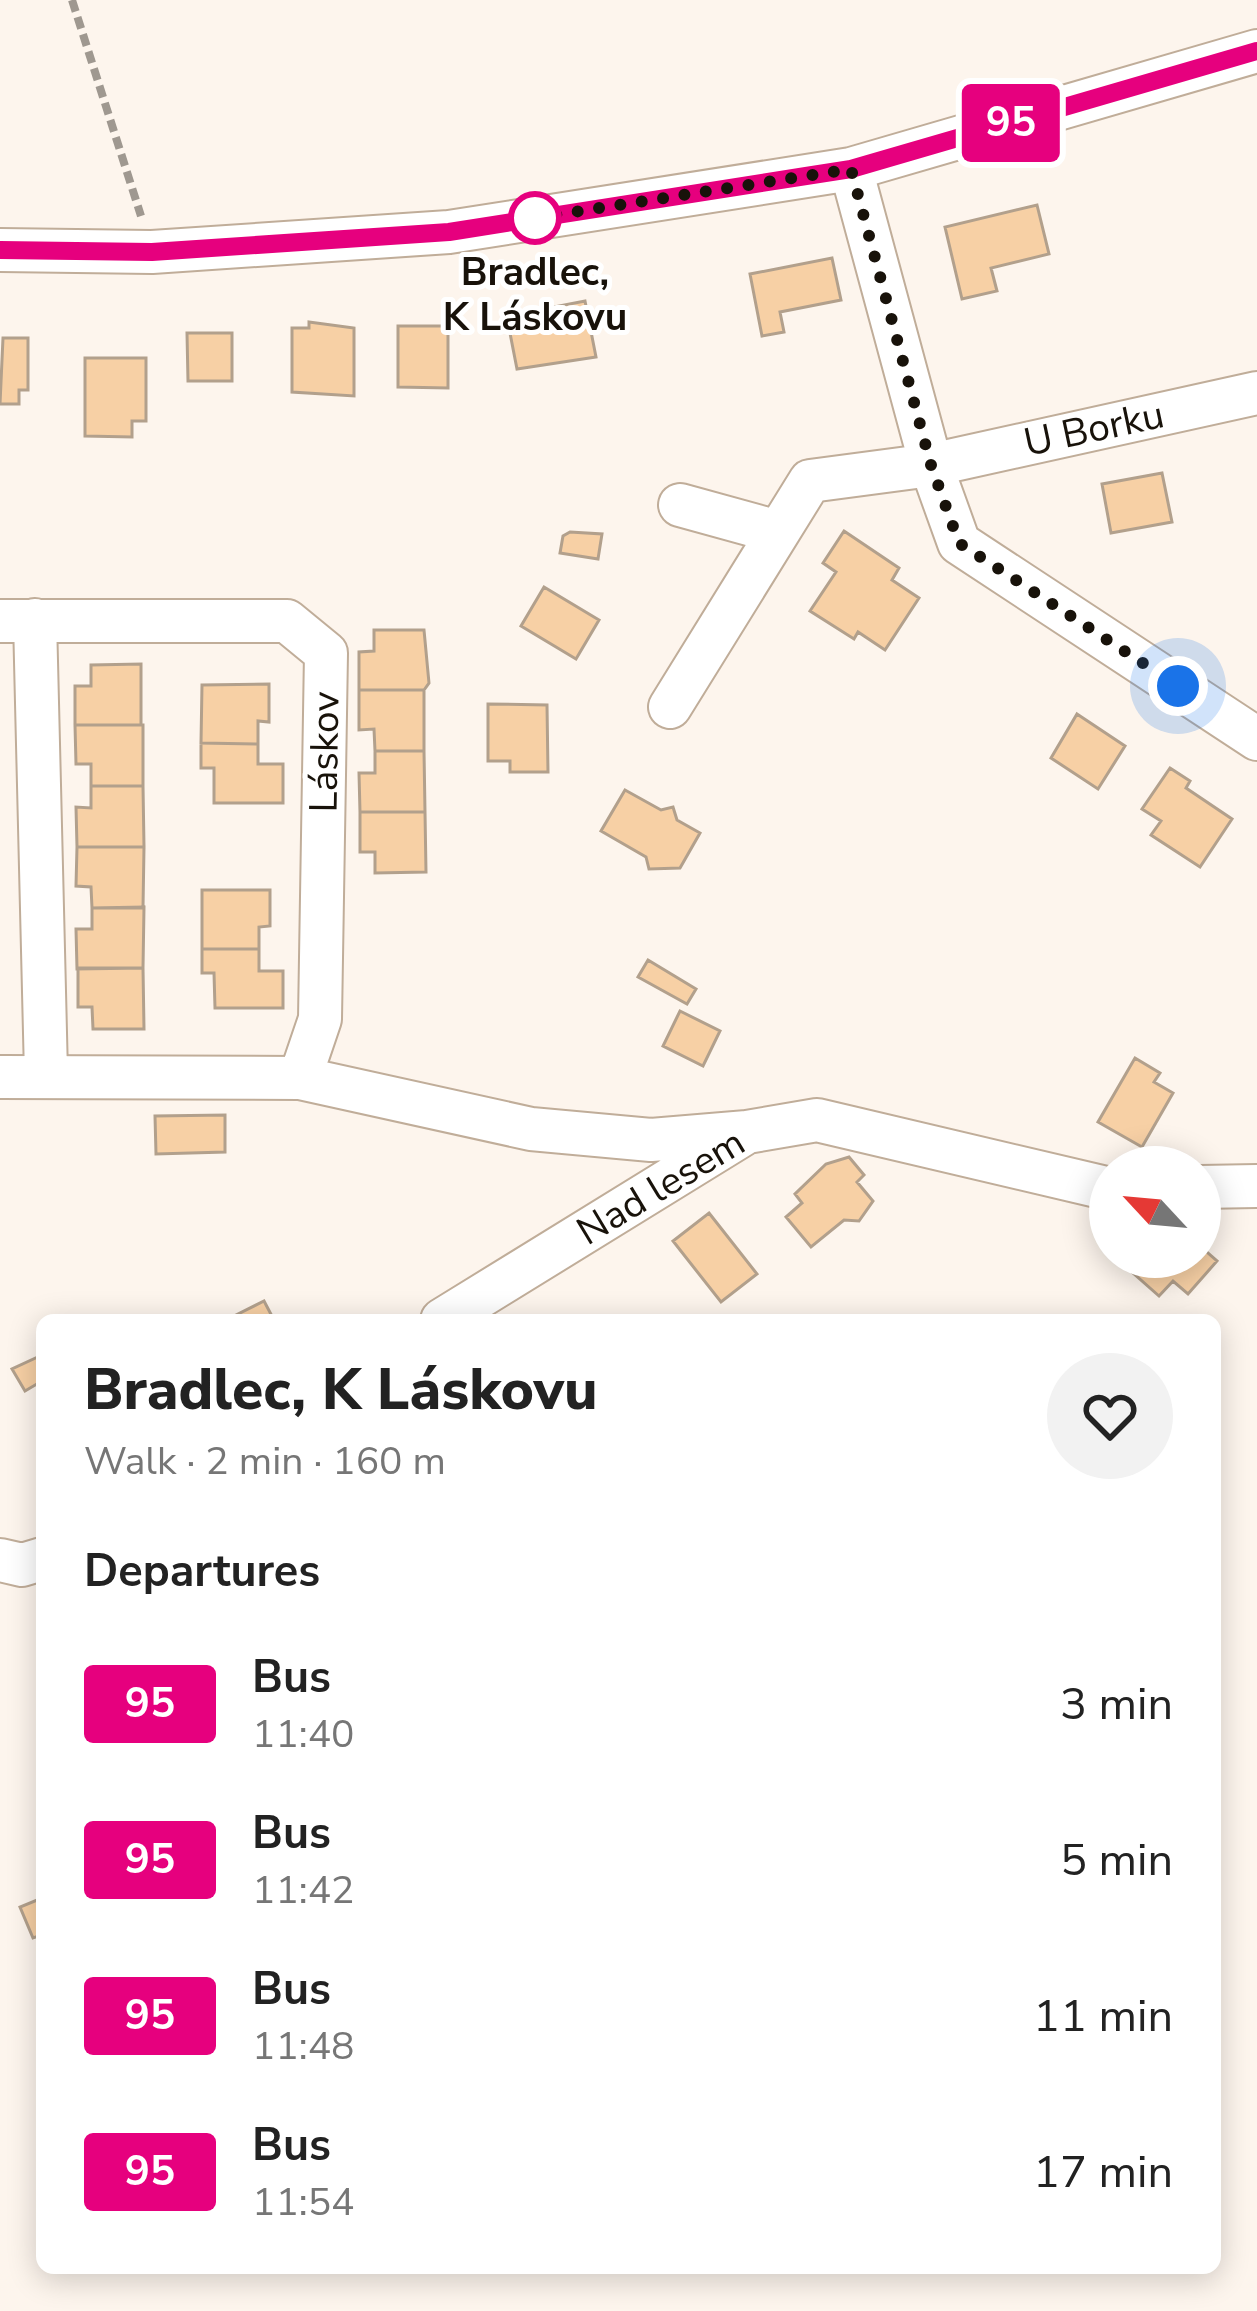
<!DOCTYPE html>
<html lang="en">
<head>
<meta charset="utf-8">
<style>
  body { margin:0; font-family:"Nunito Sans",sans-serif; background:#f2f2f2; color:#222; height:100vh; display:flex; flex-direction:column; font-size:45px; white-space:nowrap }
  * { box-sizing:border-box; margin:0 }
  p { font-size:39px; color:#767676 }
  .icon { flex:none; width:66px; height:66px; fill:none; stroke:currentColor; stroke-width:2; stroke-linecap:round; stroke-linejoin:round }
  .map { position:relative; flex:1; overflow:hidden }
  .drawer { position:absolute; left:36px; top:1314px; width:1185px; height:960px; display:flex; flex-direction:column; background:#fff; border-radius:18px; box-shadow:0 6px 30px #0003 }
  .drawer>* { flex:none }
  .badge { padding:0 24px; border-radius:9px; font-size:42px; line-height:78px }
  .needle { width:78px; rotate:296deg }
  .tools { position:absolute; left:1089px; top:1146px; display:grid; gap:24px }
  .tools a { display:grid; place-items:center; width:132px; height:132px; border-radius:50%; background:#fff; box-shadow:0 6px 30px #0003; font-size:60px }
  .you { position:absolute; width:60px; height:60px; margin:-30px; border:9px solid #fff; border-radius:50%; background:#1a73e8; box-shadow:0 0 0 18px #1a73e833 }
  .map>.badge { position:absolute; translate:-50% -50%; box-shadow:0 0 0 6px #fff }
  h2 { padding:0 48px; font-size:45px; line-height:108px }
  .round { display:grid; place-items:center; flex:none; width:126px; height:126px; border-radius:63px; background:#f2f2f2 }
  .summary { display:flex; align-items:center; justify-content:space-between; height:204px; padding:0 48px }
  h1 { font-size:57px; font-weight:800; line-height:90px }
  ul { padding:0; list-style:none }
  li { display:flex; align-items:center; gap:36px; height:156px; padding:0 48px }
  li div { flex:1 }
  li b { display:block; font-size:45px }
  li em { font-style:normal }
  li .badge { min-width:132px; font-weight:700; text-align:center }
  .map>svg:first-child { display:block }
  .building { fill:#f7d0a5; stroke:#b2a08c; stroke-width:3 }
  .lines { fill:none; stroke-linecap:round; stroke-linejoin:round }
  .minor-casing { stroke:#c0ad99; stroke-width:46 }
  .path { stroke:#9f9890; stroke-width:8; stroke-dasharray:12 6; stroke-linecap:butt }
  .minor { stroke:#fff; stroke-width:42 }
  .line-casing { stroke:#fff; stroke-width:27 }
  .line { stroke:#e6007e; stroke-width:18 }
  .walk { stroke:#18120a; stroke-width:12; stroke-dasharray:0 21.6 }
  .stop-dot { fill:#fff; stroke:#e6007e; stroke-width:6 }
  .labels { text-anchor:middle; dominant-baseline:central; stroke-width:10; stroke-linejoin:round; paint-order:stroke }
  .stop-label { font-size:39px; font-weight:bold; fill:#18120a; stroke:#fff }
  .street-label { font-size:39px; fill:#18120a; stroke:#fff }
</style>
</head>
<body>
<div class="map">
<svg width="1257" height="2311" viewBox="0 0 1257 2311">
  <rect width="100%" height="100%" fill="#fdf5ed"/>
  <!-- building -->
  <path class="building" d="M1037,205L1049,254L991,268L997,291L962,299L945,227Z
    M832,258L841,300L780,312L784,332L762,336L750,274Z
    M585,301L596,357L517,369L509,328L528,324L533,311Z
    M309,322L354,328V396L292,392V328H309Z
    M398,326H448V388L398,387Z
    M187,333H232V381H188Z
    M3,338H28V390H19V404H0Z
    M85,358H146V421H132V437L85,436Z
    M1162,473L1172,522L1111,533L1102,484Z
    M844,531L899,568L892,580L919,598L885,650L858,632L854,639L810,611L836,572L823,563Z
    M570,532L602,534L598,559L560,553L563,536Z
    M544,587L599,620L576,659L521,626Z
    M374,630H424L429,683L424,690H359V652L374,651Z
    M141,664V725H75V686H91V665Z
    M269,684V722L258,721V744L201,743L202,685Z
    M359,690H424V751H375L374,729L359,730Z
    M488,704L547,705L548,772H510V761H488Z
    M1077,714L1125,746L1098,789L1051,758Z
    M75,725H143V786H91V764H76Z
    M201,743L258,744V764H283V803H214V768H201Z
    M375,751H424L425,812H360L359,773H375Z
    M1170,768L1190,781L1186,788L1232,819L1200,867L1151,835L1161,821L1142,809Z
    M91,786H143L144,847H77L76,807L91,808Z
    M625,790L661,810L673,807L677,820L700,833L680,868L649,869L646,857L601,831Z
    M360,812H425L426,872L375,873V852H360Z
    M77,847H144L143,908H92L91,887L76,886Z
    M202,890H270V926L259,927V949H202Z
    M144,907L143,968L77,969L76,929H92V908Z
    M202,949H259V971H283V1008H215L214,973H202Z
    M648,960L696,989L687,1004L638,977Z
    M78,968H143L144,1029H93L92,1007H78Z
    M680,1011L720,1031L703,1066L663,1046Z
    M1135,1058L1160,1073L1154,1082L1173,1093L1142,1147L1098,1122Z
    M225,1115V1152L156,1154L155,1116Z
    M849,1157L864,1175L857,1182L873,1201L859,1221L844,1220L811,1247L786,1217L802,1203L795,1194L826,1164Z
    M709,1213L757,1274L721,1302L673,1241Z
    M1200,1246L1217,1261L1188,1294L1173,1281L1159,1296L1132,1272L1145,1257H1200Z
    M264,1301L274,1320H226Z
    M42,1355V1381L25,1391L12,1369Z
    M42,1898V1935L33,1938L20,1907Z"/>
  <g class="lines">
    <defs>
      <path id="minor" d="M851,169L931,465L959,543L1257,739
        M0,250L152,252L449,232L851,169L1257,51
        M680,505L778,532
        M35,620L46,1074
        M0,621H287L326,653L320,1019L300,1078
        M670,707L810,481L931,465L1257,393
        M0,1077L300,1078L531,1129L651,1140L747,1132
        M1200,1187L1257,1186
        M442,1320L747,1132L817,1120L1110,1189
        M0,1560L22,1565L42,1559"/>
    </defs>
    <!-- minor casing -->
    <use href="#minor" class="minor-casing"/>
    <!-- path -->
    <path class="path" d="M72,0L141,216"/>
    <!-- minor -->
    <use href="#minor" class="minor"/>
  </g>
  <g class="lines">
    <defs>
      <path id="line" d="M0,250L152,252L449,232L806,176L851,169L1257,51"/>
    </defs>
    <!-- line casing -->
    <use href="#line" class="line-casing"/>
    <!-- line -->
    <use href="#line" class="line"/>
    <!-- walk -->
    <path class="walk" d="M535,218L851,169L931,465L959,543L1178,686"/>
  </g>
  <!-- markers -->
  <circle class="stop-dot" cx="535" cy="218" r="24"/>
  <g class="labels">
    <!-- stop labels -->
    <g class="stop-label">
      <text x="535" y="272">Bradlec,<tspan x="535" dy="45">K Láskovu</tspan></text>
    </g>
    <!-- street labels -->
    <g class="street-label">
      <text transform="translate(1094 429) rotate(-12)">U Borku</text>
      <text transform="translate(325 752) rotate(-89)">Láskov</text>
      <text transform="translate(661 1187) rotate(-31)">Nad lesem</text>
    </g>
  </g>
</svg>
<div class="tools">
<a><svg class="needle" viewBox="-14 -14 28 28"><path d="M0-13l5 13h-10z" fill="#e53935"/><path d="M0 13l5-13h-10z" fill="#767676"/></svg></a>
</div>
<div class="you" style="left:1178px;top:686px"></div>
<b class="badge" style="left:1011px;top:123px;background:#e6007e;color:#fff">95</b>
<section class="drawer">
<div class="summary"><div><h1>Bradlec, K Láskovu</h1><p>Walk · 2 min · 160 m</p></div><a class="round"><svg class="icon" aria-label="heart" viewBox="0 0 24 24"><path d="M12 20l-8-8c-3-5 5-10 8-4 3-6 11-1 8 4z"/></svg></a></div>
<h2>Departures</h2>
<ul>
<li><span class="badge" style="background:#e6007e;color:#fff">95</span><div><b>Bus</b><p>11:40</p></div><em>3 min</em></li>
<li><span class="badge" style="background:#e6007e;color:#fff">95</span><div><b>Bus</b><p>11:42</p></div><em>5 min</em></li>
<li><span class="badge" style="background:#e6007e;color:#fff">95</span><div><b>Bus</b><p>11:48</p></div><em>11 min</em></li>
<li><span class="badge" style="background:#e6007e;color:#fff">95</span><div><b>Bus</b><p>11:54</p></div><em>17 min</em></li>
</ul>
</section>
</div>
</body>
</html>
